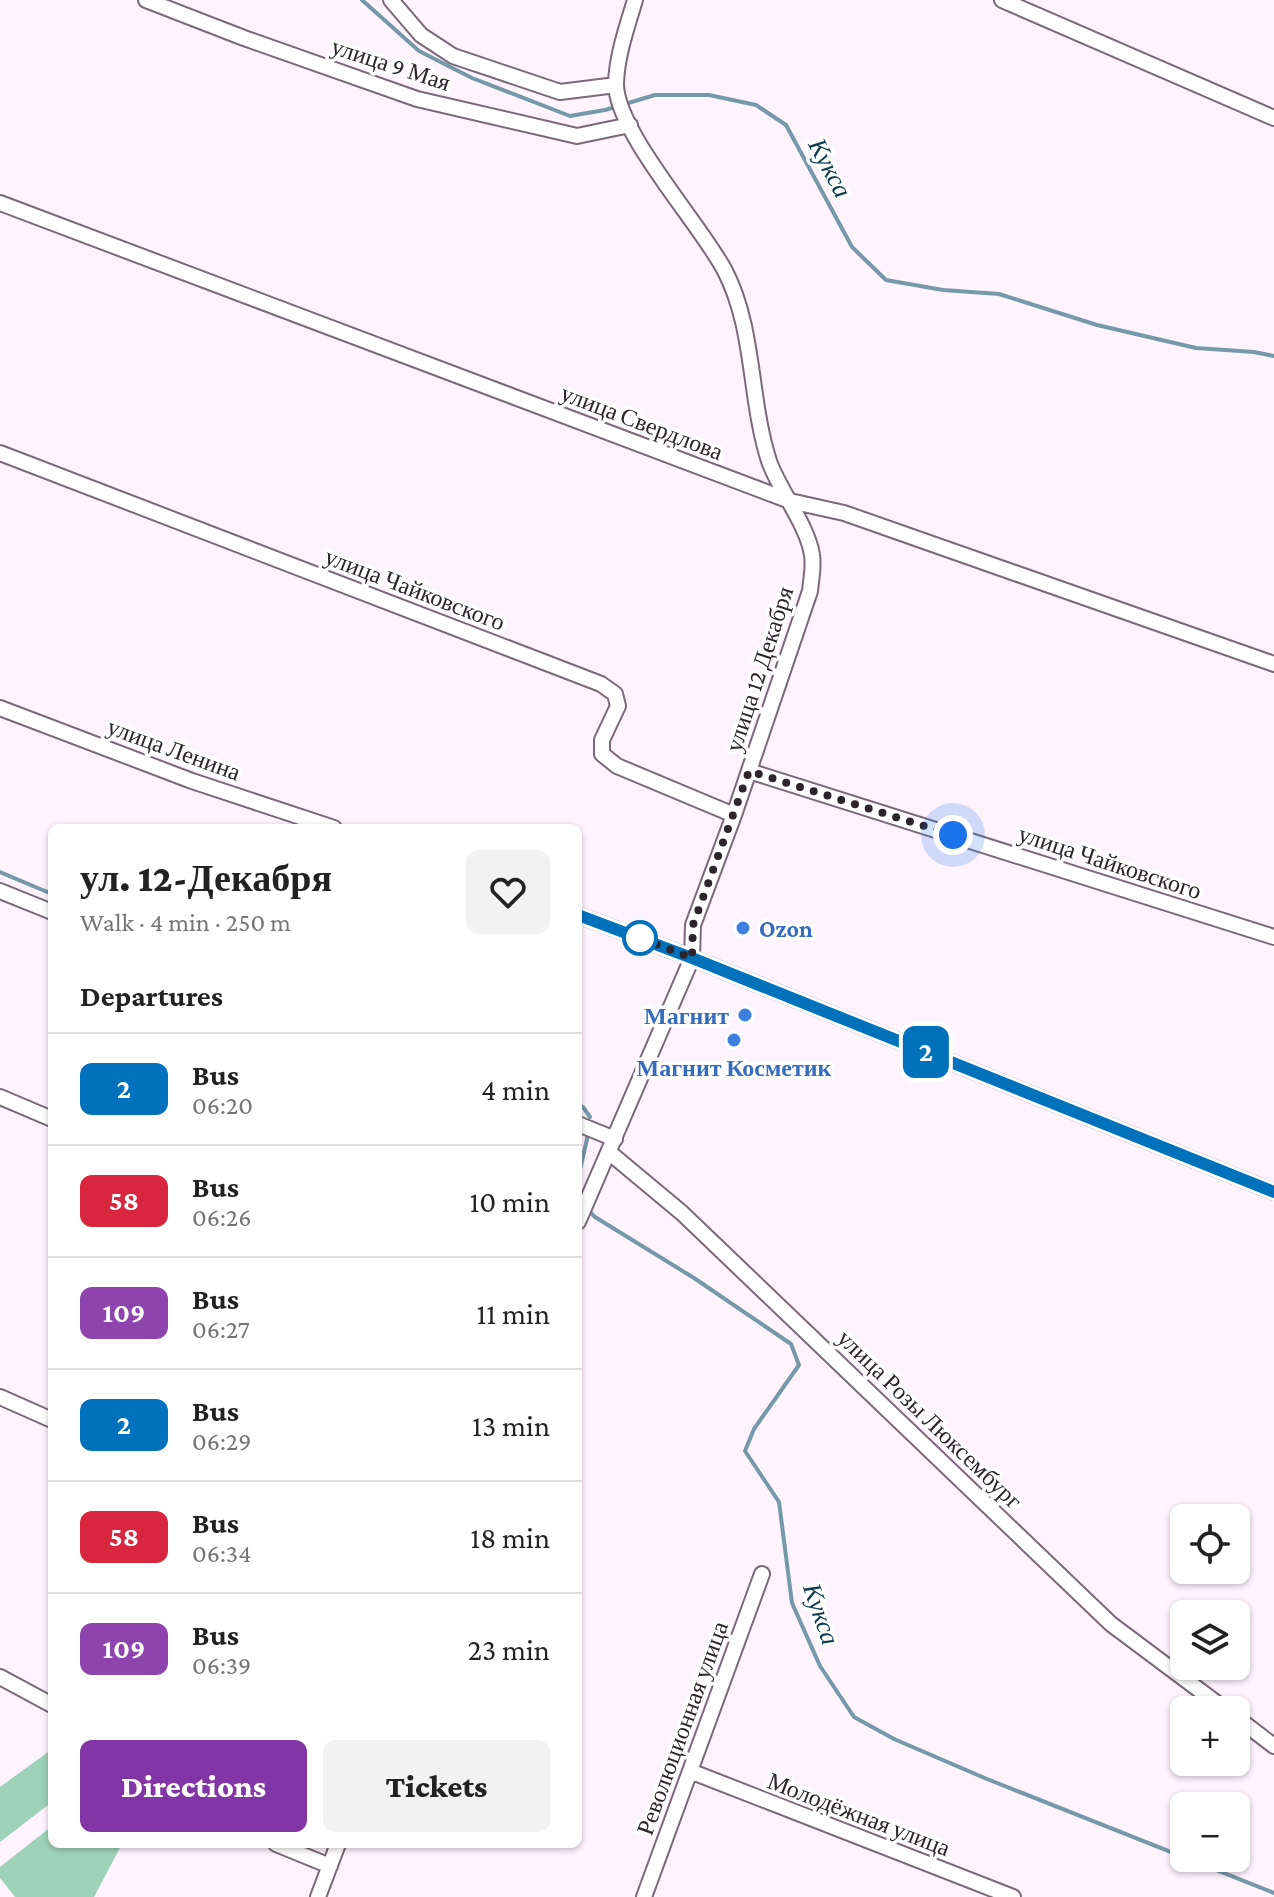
<!DOCTYPE html>
<html lang="en">
<head>
<meta charset="utf-8">
<style>
  body { margin:0; font-family:"Crimson Pro",serif; background:#f2f2f2; color:#222; height:100vh; display:flex; flex-direction:column; font-size:30px; white-space:nowrap }
  * { box-sizing:border-box; margin:0 }
  p { font-size:26px; color:#767676 }
  .icon { flex:none; width:44px; height:44px; fill:none; stroke:currentColor; stroke-width:2; stroke-linecap:round; stroke-linejoin:round }
  .map { position:relative; flex:1; overflow:hidden }
  .panel { position:absolute; left:48px; top:824px; width:534px; height:1024px; display:flex; flex-direction:column; background:#fff; border-radius:12px; box-shadow:0 2px 6px #0004 }
  .panel>* { flex:none }
  .badge { padding:0 16px; border-radius:12px; font-size:28px; line-height:52px }
  .buttons { position:absolute; left:1170px; top:1504px; display:grid; gap:16px }
  .buttons a { display:grid; place-items:center; width:80px; height:80px; border-radius:12px; background:#fff; box-shadow:0 2px 6px #0004; font-size:40px }
  .you { position:absolute; width:40px; height:40px; margin:-20px; border:6px solid #fff; border-radius:50%; background:#1a73e8; box-shadow:0 0 0 12px #1a73e833 }
  .map>.badge { position:absolute; translate:-50% -50%; box-shadow:0 0 0 4px #fff }
  h2 { padding:0 32px; font-size:30px; line-height:72px }
  .round { display:grid; place-items:center; flex:none; width:84px; height:84px; border-radius:12px; background:#f2f2f2 }
  .head { display:flex; align-items:center; justify-content:space-between; height:136px; padding:0 32px }
  h1 { font-size:38px; font-weight:800; line-height:60px }
  .cta { display:flex; gap:16px; margin-top:auto; padding:16px 32px }
  .cta a { flex:1; height:92px; border-radius:12px; background:#8235a5; color:#fff; font-size:32px; font-weight:800; line-height:92px; text-align:center }
  .cta a+a { background:#f2f2f2; color:#222 }
  ul { padding:0; list-style:none }
  li { display:flex; align-items:center; gap:24px; height:112px; padding:0 32px; border-top:2px solid #e0e0e0 }
  li div { flex:1 }
  li b { display:block; font-size:30px }
  li em { font-style:normal }
  li .badge { min-width:88px; font-weight:700; text-align:center }
  .map>svg:first-child { display:block }
  .green { fill:#9fd3b9 }
  .lines { fill:none; stroke-linecap:round; stroke-linejoin:round }
  .stream { stroke:#7598ab; stroke-width:4 }
  .minor-casing { stroke:#7b697a; stroke-width:18 }
  .minor { stroke:#fff; stroke-width:14 }
  .line-casing { stroke:#fff; stroke-width:18 }
  .line { stroke:#0072bc; stroke-width:12 }
  .walk { stroke:#2c252c; stroke-width:8; stroke-dasharray:0 14.4 }
  .shop-dot { fill:#3f7fe0; stroke:#fff; stroke-width:3 }
  .stop-dot { fill:#fff; stroke:#0072bc; stroke-width:4 }
  .labels { text-anchor:middle; dominant-baseline:central; stroke-width:7; stroke-linejoin:round; paint-order:stroke }
  .street-label { font-size:24px; fill:#2c252c; stroke:#fff }
  .shop-label { font-size:24px; font-weight:bold; fill:#366cbe; stroke:#fff; text-anchor:start }
  .water-label { font-size:26px; font-style:italic; fill:#0d3c4d; stroke:#fff }
</style>
</head>
<body>
<div class="map">
<svg width="1274" height="1897" viewBox="0 0 1274 1897">
  <rect width="100%" height="100%" fill="#fff3fe"/>
  <!-- green -->
  <path class="green" d="M48,1752L52,1757V1802L0,1842V1787Z
    M52,1826V1844H122L94,1897H15L0,1878V1867Z"/>
  <g class="lines">
    <!-- stream -->
    <path class="stream" d="M362,0L419,51L472,78L570,116L605,110L655,95H709L756,105L786,125L852,247L886,280L943,290L999,294L1097,325L1196,348L1254,352L1274,356
      M0,872L52,894
      M578,1105L583,1107L590,1117
      M578,1178L588,1135
      M588,1210L595,1217L694,1278L791,1344L799,1365L754,1429L745,1451L779,1502L792,1603L820,1666L854,1717L894,1739L987,1779L1274,1893"/>
    <defs>
      <path id="minor" d="M146,0L244,38L417,99L577,136L630,125
        M391,0L421,35L453,56L560,92L616,85
        M1002,0L1274,118
        M0,203L790,501L844,513L1274,664
        M0,453L601,684L615,694L618,706L602,740V754L617,766L734,815
        M0,708L192,781L334,828
        M749,771L1274,937
        M0,891L52,912
        M578,915L692,958L1274,1192
        M0,1097L52,1119
        M578,1124L615,1139
        M610,1153L682,1213L1111,1624L1226,1710
        M578,1222L692,958L693,925L734,815L810,591C811,580 814,566 812,555C808,526 778,488 769,461C749,399 755,329 725,271C702,226 615,131 616,83C617,55 627,27 635,0
        M0,1397L52,1420
        M0,1677L52,1705
        M1236,1717L1274,1746
        M690,1771L1013,1897
        M276,1844L330,1866
        M318,1897L338,1844
        M644,1897L762,1574"/>
    </defs>
    <!-- minor casing -->
    <use href="#minor" class="minor-casing"/>
    <!-- minor -->
    <use href="#minor" class="minor"/>
  </g>
  <g class="lines">
    <defs>
      <path id="line" d="M578,915L692,958L1274,1192"/>
    </defs>
    <!-- line casing -->
    <use href="#line" class="line-casing"/>
    <!-- line -->
    <use href="#line" class="line"/>
    <!-- walk -->
    <path class="walk" d="M640,938L635,936L692,958L693,925L749,771L953,835"/>
  </g>
  <!-- markers -->
  <g class="shop-dot">
    <circle cx="743" cy="928" r="8"/>
    <circle cx="745" cy="1015" r="8"/>
    <circle cx="734" cy="1040" r="8"/>
  </g>
  <circle class="stop-dot" cx="640" cy="938" r="16"/>
  <g class="labels">
    <!-- street labels -->
    <g class="street-label">
      <text transform="translate(391 64) rotate(18)">улица 9 Мая</text>
      <text transform="translate(642 422) rotate(21)">улица Свердлова</text>
      <text transform="translate(415 589) rotate(21)">улица Чайковского</text>
      <text transform="translate(759 669) rotate(-72)">улица 12 Декабря</text>
      <text transform="translate(174 749) rotate(20)">улица Ленина</text>
      <text transform="translate(1110 862) rotate(18)">улица Чайковского</text>
      <text transform="translate(930 1419) rotate(44)">улица Розы Люксембург</text>
      <text transform="translate(682 1728) rotate(-70)">Революционная улица</text>
      <text transform="translate(859 1814) rotate(21)">Молодёжная улица</text>
    </g>
    <!-- shop labels -->
    <g class="shop-label">
      <text x="759" y="928">Ozon</text>
      <text x="729" y="1015" text-anchor="end">Магнит</text>
      <text x="734" y="1067" text-anchor="middle">Магнит Косметик</text>
    </g>
    <!-- water labels -->
    <g class="water-label">
      <text transform="translate(830 168) rotate(62)">Кукса</text>
      <text transform="translate(821 1614) rotate(71)">Кукса</text>
    </g>
  </g>
</svg>
<div class="buttons">
<a><svg class="icon" aria-label="locate" viewBox="0 0 24 24"><circle cx="12" cy="12" r="6"/><path d="M12 2v4M12 18v4M2 12h4M18 12h4"/></svg></a>
<a><svg class="icon" aria-label="layers" viewBox="0 0 24 24"><path d="M12 4l9 5-9 5-9-5zM3 14l9 5 9-5"/></svg></a>
<a>+</a>
<a>−</a>
</div>
<div class="you" style="left:953px;top:835px"></div>
<b class="badge" style="left:926px;top:1052px;background:#0072bc;color:#fff">2</b>
<section class="panel">
<div class="head"><div><h1>ул. 12-Декабря</h1><p>Walk · 4 min · 250 m</p></div><a class="round"><svg class="icon" aria-label="heart" viewBox="0 0 24 24"><path d="M12 20l-8-8c-3-5 5-10 8-4 3-6 11-1 8 4z"/></svg></a></div>
<h2>Departures</h2>
<ul>
<li><span class="badge" style="background:#0072bc;color:#fff">2</span><div><b>Bus</b><p>06:20</p></div><em>4 min</em></li>
<li><span class="badge" style="background:#d7263d;color:#fff">58</span><div><b>Bus</b><p>06:26</p></div><em>10 min</em></li>
<li><span class="badge" style="background:#8e44ad;color:#fff">109</span><div><b>Bus</b><p>06:27</p></div><em>11 min</em></li>
<li><span class="badge" style="background:#0072bc;color:#fff">2</span><div><b>Bus</b><p>06:29</p></div><em>13 min</em></li>
<li><span class="badge" style="background:#d7263d;color:#fff">58</span><div><b>Bus</b><p>06:34</p></div><em>18 min</em></li>
<li><span class="badge" style="background:#8e44ad;color:#fff">109</span><div><b>Bus</b><p>06:39</p></div><em>23 min</em></li>
</ul>
<div class="cta"><a>Directions</a><a>Tickets</a></div>
</section>
</div>
</body>
</html>
